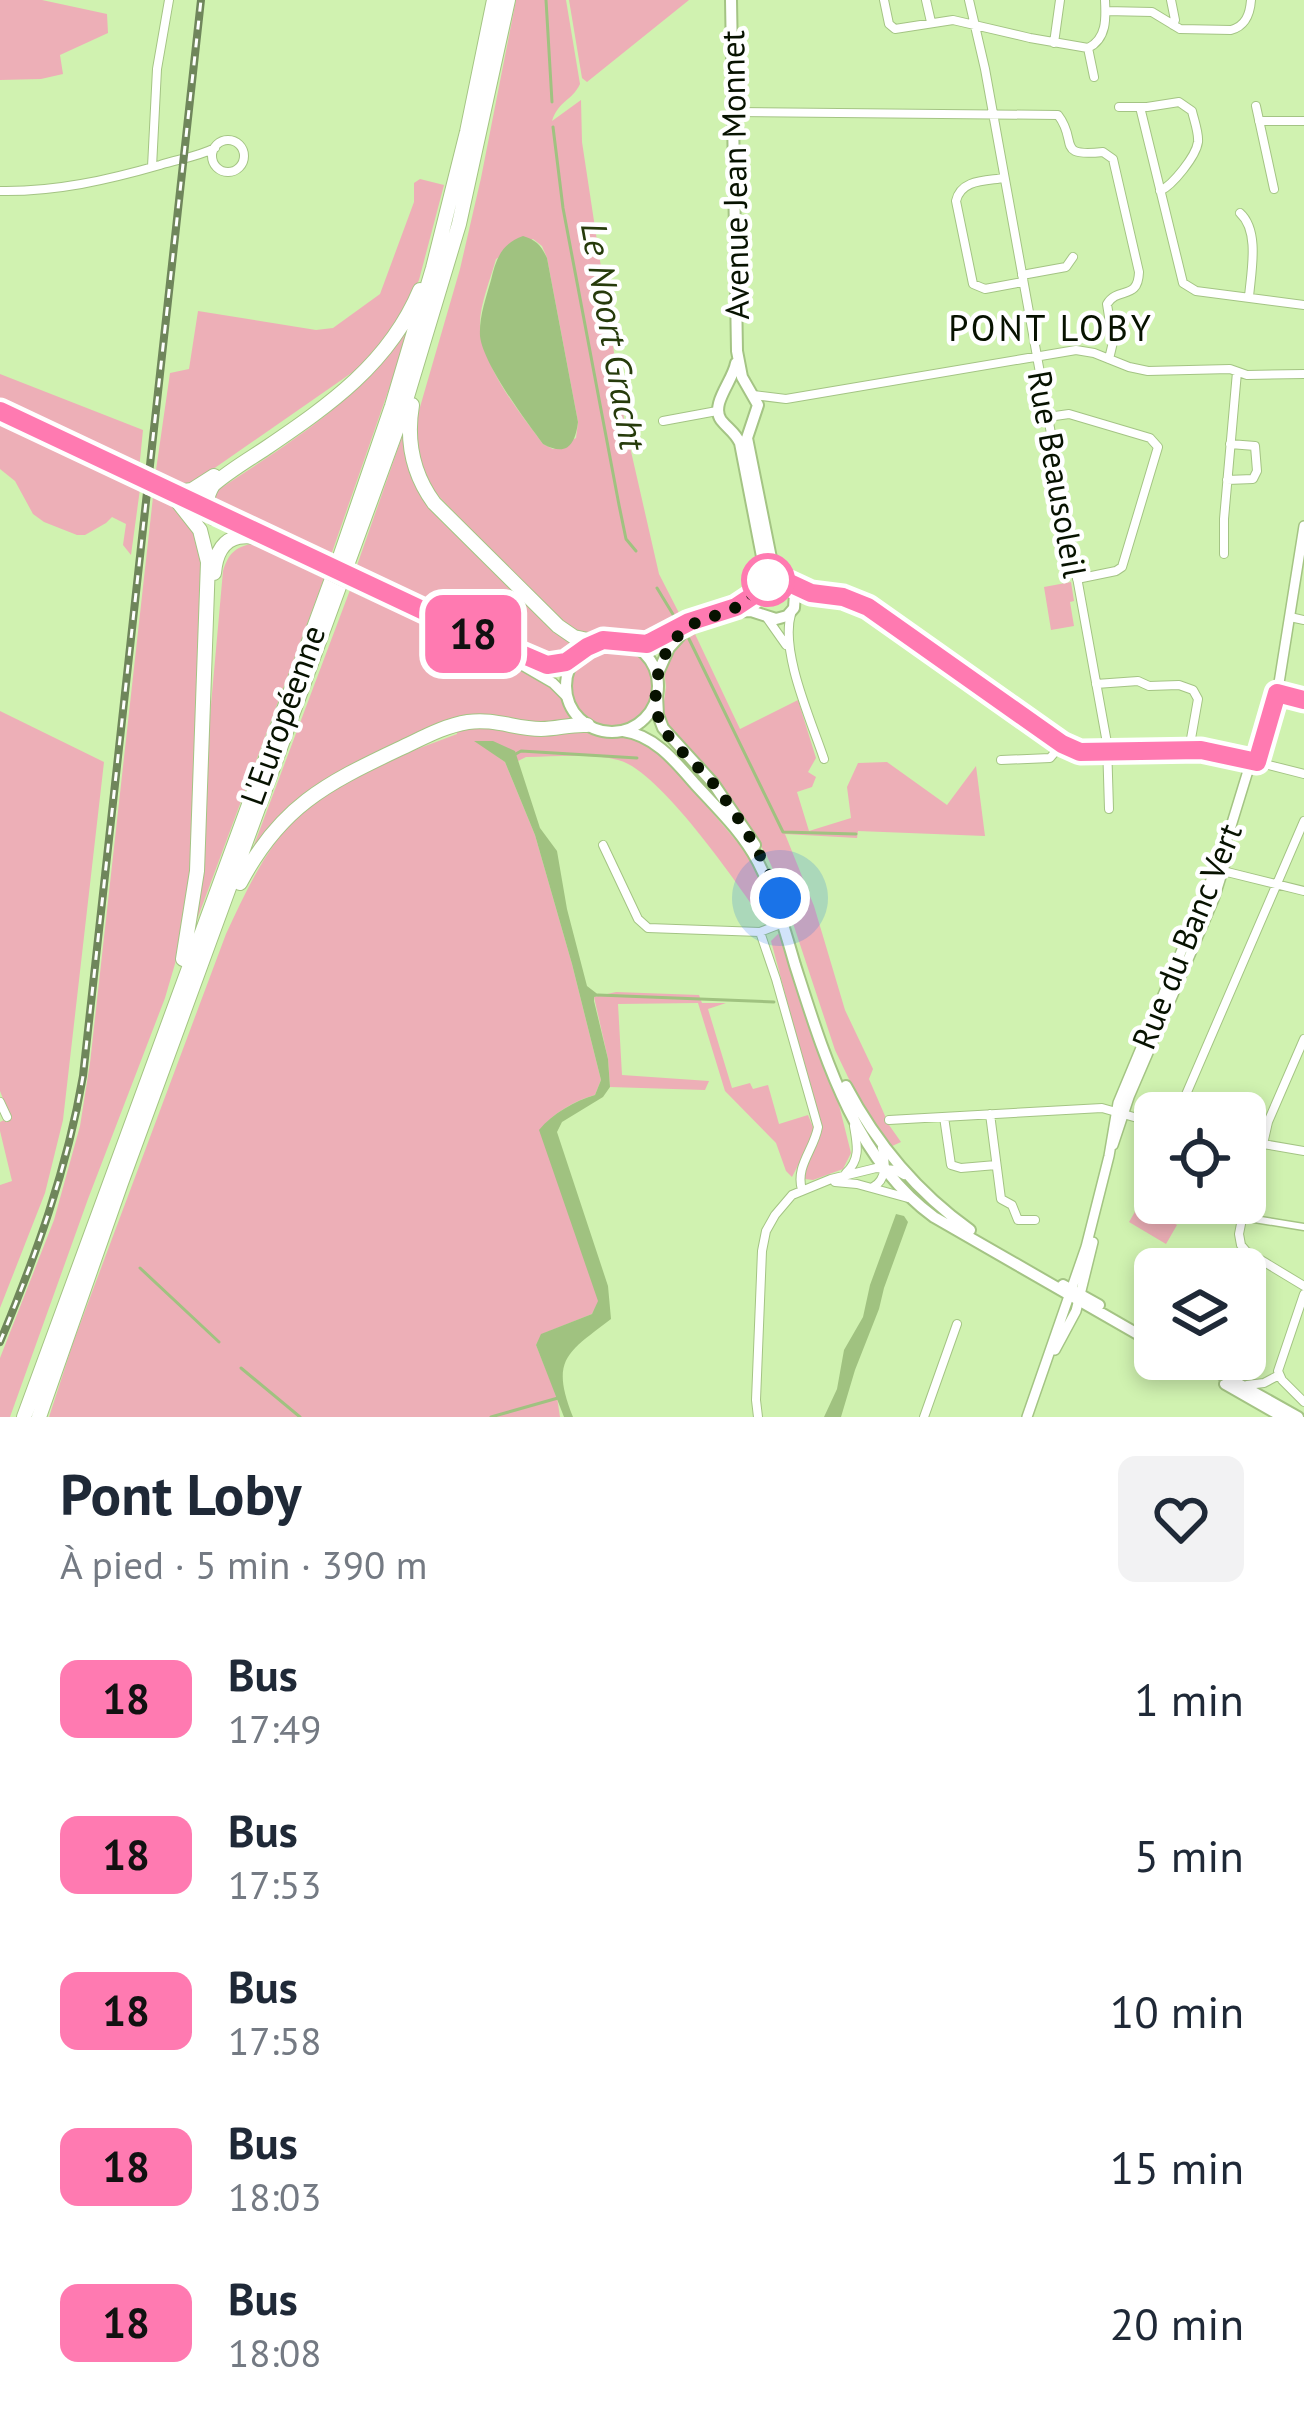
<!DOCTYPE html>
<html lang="fr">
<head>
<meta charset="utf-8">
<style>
  body { margin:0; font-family:"PT Sans",sans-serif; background:#f2f2f3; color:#1f2937; height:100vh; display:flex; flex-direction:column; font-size:45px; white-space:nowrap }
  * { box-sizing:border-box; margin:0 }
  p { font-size:39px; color:#747a83 }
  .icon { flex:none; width:66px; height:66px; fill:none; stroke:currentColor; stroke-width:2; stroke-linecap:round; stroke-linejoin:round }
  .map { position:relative; height:1417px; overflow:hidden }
  .panel { display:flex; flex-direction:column; background:#fff; flex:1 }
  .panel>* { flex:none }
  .badge { padding:0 24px; border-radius:18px; font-size:42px; line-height:78px }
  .buttons { position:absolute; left:1134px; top:1092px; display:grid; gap:24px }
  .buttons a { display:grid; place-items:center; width:132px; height:132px; border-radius:18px; background:#fff; box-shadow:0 6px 18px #0003; font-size:60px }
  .you { position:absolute; width:60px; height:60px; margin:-30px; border:9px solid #fff; border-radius:50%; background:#1a73e8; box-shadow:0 0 0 18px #1a73e833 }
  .map>.badge { position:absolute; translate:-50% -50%; box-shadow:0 0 0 6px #fff }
  .round { display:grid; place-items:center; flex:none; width:126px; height:126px; border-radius:18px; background:#f2f2f3 }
  .overview { display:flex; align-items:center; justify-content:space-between; height:204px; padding:0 60px }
  h1 { font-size:57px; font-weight:700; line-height:90px }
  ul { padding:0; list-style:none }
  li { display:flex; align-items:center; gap:36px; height:156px; padding:0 60px }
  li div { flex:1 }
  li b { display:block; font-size:45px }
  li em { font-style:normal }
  li .badge { min-width:132px; font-weight:700; text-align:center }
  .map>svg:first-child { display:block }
  .green { fill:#edafb7; fill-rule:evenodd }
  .water { fill:#a0c280 }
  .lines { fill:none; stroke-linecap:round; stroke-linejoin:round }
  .stream { stroke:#a0c280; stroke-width:3 }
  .pedestrian-casing { stroke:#a4c484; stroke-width:9 }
  .minor-casing { stroke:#a4c484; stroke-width:10 }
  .tertiary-casing { stroke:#a4c484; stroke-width:12 }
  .secondary-casing { stroke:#a4c484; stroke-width:14 }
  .motorway-casing { stroke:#a4c484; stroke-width:16 }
  .pedestrian { stroke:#fff; stroke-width:6 }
  .minor { stroke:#fff; stroke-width:8 }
  .tertiary { stroke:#fff; stroke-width:9 }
  .secondary { stroke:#fff; stroke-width:10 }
  .motorway { stroke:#fff; stroke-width:14 }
  .rail-casing { stroke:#6f865b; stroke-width:8 }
  .rail { stroke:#fff; stroke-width:3; stroke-dasharray:9; stroke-linecap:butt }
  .tertiary-bridge-casing { stroke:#a4c484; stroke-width:12; stroke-linecap:butt }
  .tertiary-bridge { stroke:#fff; stroke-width:9 }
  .line-casing { stroke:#fff; stroke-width:27 }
  .line { stroke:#ff7ab1; stroke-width:18 }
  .walk { stroke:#071200; stroke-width:12; stroke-dasharray:0 21.6 }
  .stop-dot { fill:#fff; stroke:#ff7ab1; stroke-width:6 }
  .labels { text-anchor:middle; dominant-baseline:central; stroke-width:9; stroke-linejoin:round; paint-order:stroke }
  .street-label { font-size:33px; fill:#071200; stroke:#fff }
  .neighbourhood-label { font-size:36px; letter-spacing:3px; fill:#071200; stroke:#fff }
  .water-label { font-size:36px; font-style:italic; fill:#263b0b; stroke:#fff }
</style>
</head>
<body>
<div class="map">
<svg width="1304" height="1417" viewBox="0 0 1304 1417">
  <rect width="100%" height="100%" fill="#d0f2b0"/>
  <!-- green -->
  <path class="green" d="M0,0H42L107,14L108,33L60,55L63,74L41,79L0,80Z
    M516,0H566L580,84C572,101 559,100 552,121L581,100L582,142L625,425L659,574L679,613L662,625L666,632L641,642L613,635L596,637L576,632L552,615L431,488C419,464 415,440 418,414L460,269L481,178ZM533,239L542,246L547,258L578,422L576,438L553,449L543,444C520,413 488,374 481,335C476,312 490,282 496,259Z
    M569,0H689L587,82L582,78Z
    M420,179L444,185L419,280L393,332L363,365L196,481C180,488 169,484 155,477L170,373L189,369L198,311L316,330L333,328L380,294L414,202V183Z
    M404,331L408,334L329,561L212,503L215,492C284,446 358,403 404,331Z
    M0,374L143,430L139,470L0,403Z
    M0,420L140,489L131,555L123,545L126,524L112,517L106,523L85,535H77L44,522L33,514L15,481L0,469Z
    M404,431L424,497L439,519L553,626L582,643L564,660L550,661L354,574Z
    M153,497C187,511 189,521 203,553L189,886L177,957L165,998L88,1199L10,1417H0V1358L54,1220L80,1126L90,1063Z
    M253,543L325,576L195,925L203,864L210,716L223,571C229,553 234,548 253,543Z
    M1071,582L1074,601L1070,602L1074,626L1051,630L1044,587Z
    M350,590L477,643L555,688L575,720L543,725L483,716L345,769L298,798L270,828L259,846L254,845Z
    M695,634L740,729L798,700L816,758L808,772L816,777L812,787L797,792L809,831L851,818L847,787L858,763L887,762L947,805L976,766L985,836L858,831L857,838L785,834L814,906L845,1010L873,1069L869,1079L889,1125L901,1142L890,1147L859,1100L835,1050L781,887L766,854L717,781L668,730L662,716L666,687L664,670L673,648Z
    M570 686a42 42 0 1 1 84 0a42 42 0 1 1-84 0Z
    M0,711L104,762L63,1120L45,1193L0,1308V1185L12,1181L0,1131V1122L10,1117L0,1091Z
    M472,726L583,729L601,736L640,738L667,759L750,857L773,914L772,919L765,924C740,887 659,769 618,760C589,753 555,757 526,757L518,761L514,751L477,742L505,762L535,835L572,964L601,1080L595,1095C574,1101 553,1113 540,1130L599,1301L592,1314L542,1334L536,1345L557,1397L560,1417H49L73,1343L226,934C240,904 255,871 275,843C316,785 393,758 457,734V730Z
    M778,934L782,936L837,1097L851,1153L843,1169L813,1180L805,1179C803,1160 820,1147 821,1128L771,941Z
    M616,992L699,995L702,1003H726L708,1009L732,1088L750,1083L753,1089L768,1085L779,1124L808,1115L815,1132L792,1177L786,1171L776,1143L725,1091L698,1003L618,1004L622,1075L709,1081L705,1090L610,1087L608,1059L594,997Z
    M1140,1203L1177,1225L1166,1244L1129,1222Z"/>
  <!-- water -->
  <path class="water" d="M523,236C536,240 541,245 547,258L578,422C575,445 567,457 543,444C526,421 483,364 480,336C479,317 486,298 491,280C496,259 501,244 523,236Z
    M474,741H493L515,751L540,828L557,851L567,909L587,986L600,996L594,997V1001L608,1059L610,1087L603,1097L562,1122L557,1132L608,1286L611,1319C567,1353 550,1359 573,1417H564L536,1345L541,1334L592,1314L598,1301L539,1130C553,1113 575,1101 595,1095L601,1080L572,964L535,835L505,762Z
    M896,1214L904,1216L908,1222L884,1288L879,1309L855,1370L841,1417H824L837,1389L844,1350L863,1317L870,1285Z"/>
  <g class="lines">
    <!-- stream -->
    <path class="stream" d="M546,0L552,102
      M553,127L563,208L619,505L626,539L636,551
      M657,588L674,616
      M689,639L783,832L856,834
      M514,755L521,751L637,758
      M598,995L774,1002
      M140,1268L219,1342
      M241,1368L300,1417
      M491,1417L558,1398"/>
    <defs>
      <path id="pedestrian" d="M1242,1217L1304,1227"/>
      <path id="minor" d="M884,0L889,24L895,29L953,20L1030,38L1088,48
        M926,0L931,22
        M969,0L985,69L1107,743L1109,809
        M1171,0L1175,20L1173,25
        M1106,11L1152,12L1180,29L1231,30C1246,26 1250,14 1251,0
        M1054,43L1060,0
        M1088,48C1107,39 1106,18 1105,0
        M1088,48L1094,77
        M1256,106L1274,189
        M1119,107H1147L1179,102L1192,111C1194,120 1199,133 1198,142C1196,156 1173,185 1160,191
        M1140,107L1183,283L1196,291L1304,305
        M733,112L1058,115C1079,142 1054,157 1103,152L1113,159L1139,272C1138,301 1118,286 1107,304L1113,342L1109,359
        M1259,121H1304
        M212 156a16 16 0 1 1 32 0a16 16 0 1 1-32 0Z
        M152,167L157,69L169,0
        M1004,178C986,181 961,179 956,201L973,284L985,289L1023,282
        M0,191C55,192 108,180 160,165C179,159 197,157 215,148
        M1240,213C1260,231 1251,272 1249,297
        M1022,275L1066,267L1073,257
        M753,395L786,399L1076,350L1094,353L1129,367L1148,371L1230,369L1247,375L1304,374
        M1048,417L1069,414L1150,438L1158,447L1122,567L1116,571L1077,579
        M663,421L717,411
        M1227,480L1253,479L1257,471L1255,446L1230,444
        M1224,554V519L1237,372
        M791,614C780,652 811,720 824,759
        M1290,617L1304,620
        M767,618L786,645
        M1096,684L1138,681L1149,686L1179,685L1193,690L1198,699L1189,750
        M1277,693L1304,700
        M1001,760L1050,758L1062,744
        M1257,762L1304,774
        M603,845L638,919L648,928L760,932L788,921
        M1223,871L1304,891
        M760,932L776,979L818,1127C814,1150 795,1166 802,1190
        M0,1102L7,1117
        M1178,1113L1304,821
        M990,1114L1001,1199L1012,1205L1018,1220H1035
        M944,1117L951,1165L961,1168L996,1165
        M889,1120L1102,1108L1155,1123
        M1245,1142L1256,1148
        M1263,1144L1268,1122L1304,1039
        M1263,1144L1304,1151
        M1256,1148L1239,1234L1241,1245L1246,1251L1304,1286
        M846,1173C861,1159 857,1144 854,1126
        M835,1182L857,1184L908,1198
        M873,1187C887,1180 886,1161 882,1148
        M1304,1294L1278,1371L1282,1380L1304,1402
        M1247,1385L1264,1383L1279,1375
        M758,1417L756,1400L762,1251L766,1231L775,1215L792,1195L831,1179L876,1168L895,1170L904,1175
        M924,1417L957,1324"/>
      <path id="tertiary" d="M0,411L130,471
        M95,461L128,477
        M159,485L262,534
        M158,493L249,535
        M283,544L311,557
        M270,545L308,564
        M790,584C815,596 843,594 868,607L1075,750L1089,753L1201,750L1256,762
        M371,585L411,605
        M367,592L482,642L553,683L566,696
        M497,645C526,658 545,672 576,657
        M1268,723L1279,683L1304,526
        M1113,1145L1129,1097L1214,899L1230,848
        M1055,1350L1076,1311L1093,1242
        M1027,1417L1086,1247L1109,1156L1118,1103L1224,849L1247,774L1270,717"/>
      <path id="secondary" d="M731,0L737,351L742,377L758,405L747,438L771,558L781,579
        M736,363C733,381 710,404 721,420C728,429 735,432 740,443L764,567L762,584
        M566 686a46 46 0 1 1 92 0a46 46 0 1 1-92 0Z
        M632,644H647L689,622L726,612L751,611L776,619L787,616L794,608L795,593L787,581C768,576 765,583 752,595C745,603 736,607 726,612
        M657,675L669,648L687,628
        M657,695L658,715L663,728L713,783L755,845
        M623,731C654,735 675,761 695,784C717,808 743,833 758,862C775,895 785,930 795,965C824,1055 854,1159 934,1217L1155,1344
        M846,1086C876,1143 917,1192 970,1230
        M1063,1285L1099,1305
        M1194,1359L1298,1417
        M1225,1384L1283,1417"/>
      <path id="motorway" d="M412,405C406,441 412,473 434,503L558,626L574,637L597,642
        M176,492L192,490L214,476
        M178,502L200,530L208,562L197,871L183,959
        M213,518C205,508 206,496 213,485C229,471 248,460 266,448C329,405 389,364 420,290
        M214,573C218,526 252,533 286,545
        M240,883C280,807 325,784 399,749C421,739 443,726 468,722C494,718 516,729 541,729C557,729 571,724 587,725
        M24,1417L340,557L392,406L433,268L467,132L494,0
        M39,1417L121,1183L400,420L459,224L508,0"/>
    </defs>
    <!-- pedestrian casing -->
    <use href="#pedestrian" class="pedestrian-casing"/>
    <!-- minor casing -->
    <use href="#minor" class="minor-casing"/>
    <!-- tertiary casing -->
    <use href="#tertiary" class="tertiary-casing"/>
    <!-- secondary casing -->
    <use href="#secondary" class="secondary-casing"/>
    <!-- motorway casing -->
    <use href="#motorway" class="motorway-casing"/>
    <!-- pedestrian -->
    <use href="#pedestrian" class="pedestrian"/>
    <!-- minor -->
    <use href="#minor" class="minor"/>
    <!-- tertiary -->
    <use href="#tertiary" class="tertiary"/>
    <!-- secondary -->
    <use href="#secondary" class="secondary"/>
    <!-- motorway -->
    <use href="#motorway" class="motorway"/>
    <defs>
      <path id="rail" d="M0,1342C36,1255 67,1170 83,1076L201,0"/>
    </defs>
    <!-- rail casing -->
    <use href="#rail" class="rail-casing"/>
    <!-- rail -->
    <use href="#rail" class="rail"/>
    <defs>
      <path id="tertiary-bridge" d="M130,471L159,485
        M128,477L158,493
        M311,557L371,585
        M308,564L367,592"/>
    </defs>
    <!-- tertiary-bridge casing -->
    <use href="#tertiary-bridge" class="tertiary-bridge-casing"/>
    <!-- tertiary-bridge -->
    <use href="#tertiary-bridge" class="tertiary-bridge"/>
  </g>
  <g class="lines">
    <defs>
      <path id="line" d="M0,411L456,626L547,665L566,662L587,647L603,640L647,644L689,622L736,607L751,597L763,583L772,579L783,580L811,593L843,597L868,607L1062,744L1080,752L1201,750L1257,762L1277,693L1304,700"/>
    </defs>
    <!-- line casing -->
    <use href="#line" class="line-casing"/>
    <!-- line -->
    <use href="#line" class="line"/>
    <!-- walk -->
    <path class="walk" d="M768,580C756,589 747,602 733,609C716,617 698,618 683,631C660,651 651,686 658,716C663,739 701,767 716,787C742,821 764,859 780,898"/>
  </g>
  <!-- markers -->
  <circle class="stop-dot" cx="768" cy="580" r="24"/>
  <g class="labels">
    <!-- street labels -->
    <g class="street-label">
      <text transform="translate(734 175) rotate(-91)">Avenue Jean Monnet</text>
      <text transform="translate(1058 474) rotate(80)">Rue Beausoleil</text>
      <text transform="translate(282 715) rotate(-70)">L'Européenne</text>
      <text transform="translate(1186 936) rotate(-68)">Rue du Banc Vert</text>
    </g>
    <!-- neighbourhood labels -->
    <g class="neighbourhood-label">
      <text x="1051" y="327">PONT LOBY</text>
    </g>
    <!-- water labels -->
    <g class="water-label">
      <text transform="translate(614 336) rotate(80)">Le Noort Gracht</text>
    </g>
  </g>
</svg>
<div class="buttons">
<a><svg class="icon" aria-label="locate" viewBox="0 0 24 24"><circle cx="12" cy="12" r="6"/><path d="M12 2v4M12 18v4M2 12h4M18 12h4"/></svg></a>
<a><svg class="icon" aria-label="layers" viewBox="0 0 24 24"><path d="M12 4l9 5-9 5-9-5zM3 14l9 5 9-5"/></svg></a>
</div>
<div class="you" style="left:780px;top:898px"></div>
<b class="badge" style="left:473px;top:634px;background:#ff7ab1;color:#111">18</b>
</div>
<section class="panel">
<div class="overview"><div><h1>Pont Loby</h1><p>À pied · 5 min · 390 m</p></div><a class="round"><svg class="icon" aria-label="heart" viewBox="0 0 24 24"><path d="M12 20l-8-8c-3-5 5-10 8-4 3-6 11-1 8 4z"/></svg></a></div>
<ul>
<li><span class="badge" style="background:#ff7ab1;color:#111">18</span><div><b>Bus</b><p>17:49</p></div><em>1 min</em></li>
<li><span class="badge" style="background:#ff7ab1;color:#111">18</span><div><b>Bus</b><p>17:53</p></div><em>5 min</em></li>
<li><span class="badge" style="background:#ff7ab1;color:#111">18</span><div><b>Bus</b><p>17:58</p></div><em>10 min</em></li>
<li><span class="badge" style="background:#ff7ab1;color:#111">18</span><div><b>Bus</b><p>18:03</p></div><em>15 min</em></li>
<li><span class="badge" style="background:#ff7ab1;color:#111">18</span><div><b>Bus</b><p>18:08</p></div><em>20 min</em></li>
</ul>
</section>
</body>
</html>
